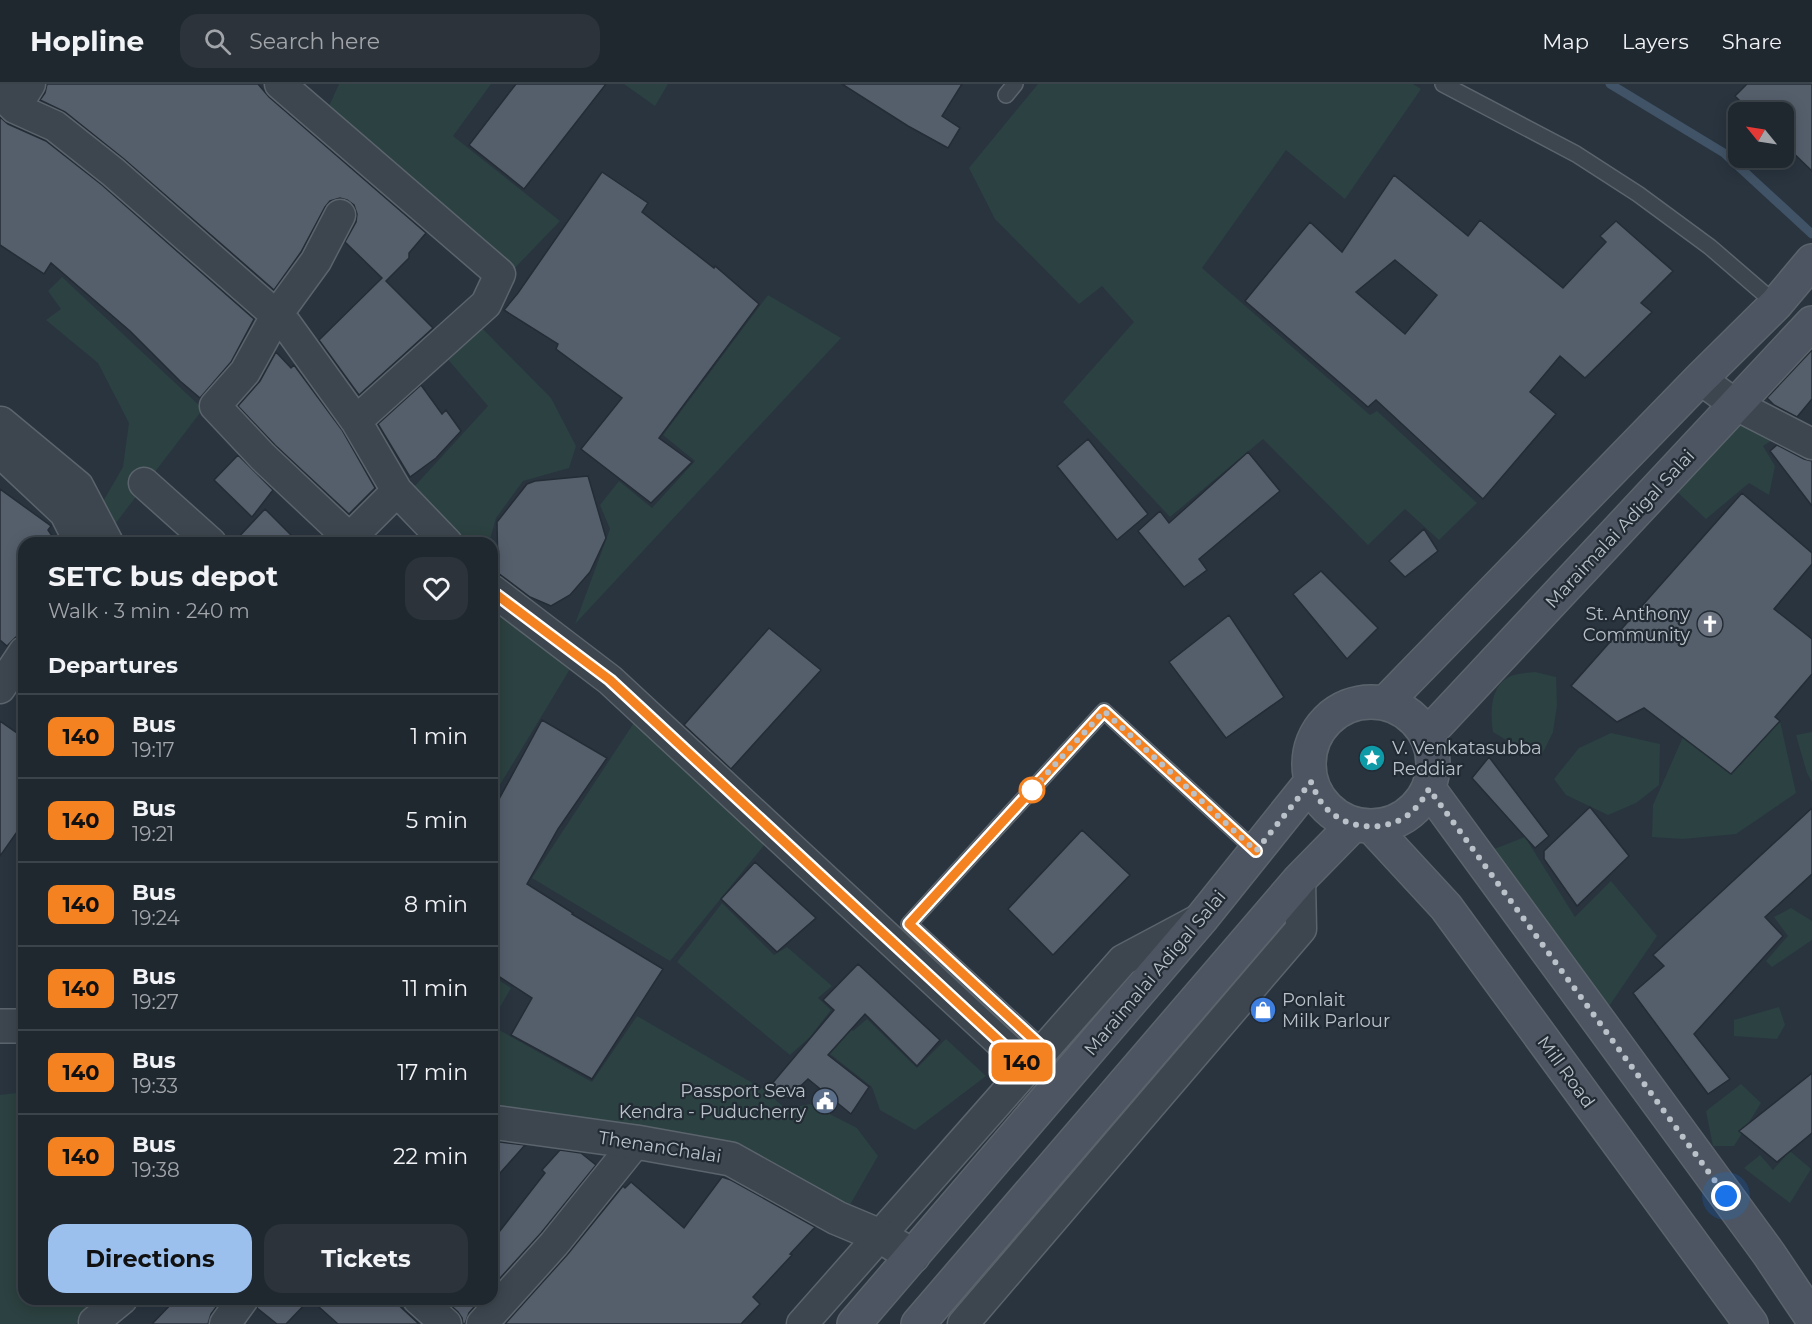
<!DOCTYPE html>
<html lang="en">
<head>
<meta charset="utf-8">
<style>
  body { margin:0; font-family:Montserrat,sans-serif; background:#2c333b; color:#f1f3f6; height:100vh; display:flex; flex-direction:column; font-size:22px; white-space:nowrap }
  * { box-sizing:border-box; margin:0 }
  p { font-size:20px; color:#a1a5aa }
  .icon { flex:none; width:33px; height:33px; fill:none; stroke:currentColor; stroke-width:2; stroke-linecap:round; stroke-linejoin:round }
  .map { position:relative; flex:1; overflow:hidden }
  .sheet { position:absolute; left:18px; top:453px; width:480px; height:768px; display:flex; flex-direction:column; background:#1f272f; border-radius:18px; box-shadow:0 3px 15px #0003,0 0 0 2px #3c444b }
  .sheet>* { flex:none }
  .badge { padding:0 12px; border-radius:9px; font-size:21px; line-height:39px }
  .needle { width:39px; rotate:300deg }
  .controls { position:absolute; left:1728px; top:18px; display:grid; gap:12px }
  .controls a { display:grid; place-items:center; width:66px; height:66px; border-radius:12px; background:#1f272f; box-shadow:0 3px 15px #0003,0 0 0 2px #3c444b; font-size:30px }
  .you { position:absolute; width:30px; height:30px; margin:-15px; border:4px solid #fff; border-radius:50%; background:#1a73e8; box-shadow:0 0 0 9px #1a73e833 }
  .map>.badge { position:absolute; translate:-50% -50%; box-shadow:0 0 0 3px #fff }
  h2 { padding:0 30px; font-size:22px; line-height:54px }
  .round { display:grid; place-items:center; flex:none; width:63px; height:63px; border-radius:18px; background:#2c333b }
  .headline { display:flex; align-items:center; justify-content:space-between; height:102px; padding:0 30px }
  h1 { font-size:28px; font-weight:700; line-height:45px }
  .primary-button { display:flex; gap:12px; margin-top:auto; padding:12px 30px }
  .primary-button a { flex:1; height:69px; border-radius:18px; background:#9cc0ed; color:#111; font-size:24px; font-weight:700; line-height:69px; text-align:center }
  .primary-button a+a { background:#2c333b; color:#f1f3f6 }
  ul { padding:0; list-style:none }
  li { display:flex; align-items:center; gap:18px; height:84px; padding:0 30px; border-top:2px solid #3c444b }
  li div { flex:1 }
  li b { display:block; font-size:22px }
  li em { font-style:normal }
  li .badge { min-width:66px; font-weight:700; text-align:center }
  header { display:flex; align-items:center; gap:36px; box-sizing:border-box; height:84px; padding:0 30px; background:#1f272f; border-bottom:2px solid #3c444b }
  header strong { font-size:28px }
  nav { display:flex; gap:33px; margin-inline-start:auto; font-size:21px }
  .search { width:420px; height:54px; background:#2c333b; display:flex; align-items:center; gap:15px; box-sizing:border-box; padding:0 21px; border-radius:18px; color:#a1a5aa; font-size:22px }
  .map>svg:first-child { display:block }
  .green { fill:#2c4141 }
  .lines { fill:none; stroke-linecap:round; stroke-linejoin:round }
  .stream { stroke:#415366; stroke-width:9 }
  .building { fill:#555f6c; stroke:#242d36; stroke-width:1.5; fill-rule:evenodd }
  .service-casing { stroke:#5b646c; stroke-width:18 }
  .minor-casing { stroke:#5b646c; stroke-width:33 }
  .tertiary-casing { stroke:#5b646c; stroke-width:36 }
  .secondary-casing { stroke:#5b646c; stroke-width:36 }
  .service { stroke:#3d464f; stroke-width:15 }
  .minor { stroke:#3d464f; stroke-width:30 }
  .tertiary { stroke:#3d464f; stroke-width:33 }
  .secondary { stroke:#4c5561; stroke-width:33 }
  .line-casing { stroke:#fff; stroke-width:14 }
  .line { stroke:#f58220; stroke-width:9 }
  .walk { stroke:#bac1c9; stroke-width:6; stroke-dasharray:0 10.8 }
  .stop-dot { fill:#fff; stroke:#f58220; stroke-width:3 }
  .labels { text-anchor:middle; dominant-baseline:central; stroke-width:4.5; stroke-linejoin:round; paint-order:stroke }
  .street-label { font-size:18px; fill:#bac1c9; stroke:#222b34 }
  .poi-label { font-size:18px; fill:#bac1c9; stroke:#222b34; text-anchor:end }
</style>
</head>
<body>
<header>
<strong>Hopline</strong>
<div class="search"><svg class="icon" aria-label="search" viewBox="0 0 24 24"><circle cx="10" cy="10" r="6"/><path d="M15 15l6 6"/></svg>Search here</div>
<nav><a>Map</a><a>Layers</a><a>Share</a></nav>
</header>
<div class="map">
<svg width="1812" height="1240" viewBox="0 0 1812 1240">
  <rect width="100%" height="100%" fill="#29343f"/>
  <!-- green -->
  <path class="green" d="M339,0H491L453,52L560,137L511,188L324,33Z
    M624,0H668L655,22Z
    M1038,0H1413L1421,5L1345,115L1286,66L1202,184L1370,331L1377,327L1477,419L1439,456L1405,425L1368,461L1263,355L1170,433L1063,318L1134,238L1102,202L1079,220L995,135L969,84Z
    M62,193L203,325L112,444L98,426L123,383L129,339L98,279L46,236L61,225L48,207Z
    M768,211L841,254L575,540L610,445L600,421L619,397L652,424L695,377L663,351Z
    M477,239L551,314L576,362L569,384L523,397L496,434L489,459H459L413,404L488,322L445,272Z
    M1737,334L1777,353L1763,362L1775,382L1769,411L1749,399L1706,435L1673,404Z
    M495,528L570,585L492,714V533Z
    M1535,588L1556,593L1557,621L1553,648L1542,670L1511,659L1493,648C1490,629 1490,601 1511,592C1517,589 1528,589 1535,588Z
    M639,631L769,755L670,877L532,794Z
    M1780,637L1796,709L1736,750L1683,755L1652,753L1653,721L1683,653L1731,690Z
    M1812,648V698L1807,689L1796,651Z
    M1611,649L1660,660L1659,701L1636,719L1608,731L1566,711L1554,695L1579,664Z
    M1525,753L1575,833L1611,797L1657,852L1605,928L1484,769Z
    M722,819L774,871L787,863L832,902L818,914L831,926L810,953L790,971L677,878Z
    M1791,824L1812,837V856L1772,883L1766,877L1788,852L1774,833Z
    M492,892L511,904L492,937Z
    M1779,923L1785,941L1777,955L1734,952V936Z
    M832,930L853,947L867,935L917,984L946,955L986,992L915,1046L880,1026L872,1003L811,955Z
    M637,932L763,1005L786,1025L810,1020L857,1044L878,1072L843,1133L751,1082L492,1033V942L592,998Z
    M1741,1000L1761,1019L1734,1062H1713L1706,1027Z
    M24,1008V1215H107L76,1240H0V1011Z
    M1790,1067L1811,1085L1790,1119L1744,1084L1760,1071L1773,1086Z"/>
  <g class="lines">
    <!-- stream -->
    <path class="stream" d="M1610,0L1724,69L1812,150"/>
  </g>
  <!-- building -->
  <path class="building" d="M47,0H258L269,13L426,149L409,169V174L386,197L433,244L359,311L319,256L382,194L345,158L356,138L357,130L354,121L347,116L340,114L330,117L325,123L301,168L274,206L124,75L65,28L40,16L45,9Z
    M516,0H606L524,105L469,61Z
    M842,0H962L942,32L960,44L948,64L908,42Z
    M1747,0H1812V87L1784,60V28H1751L1735,12Z
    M0,33L8,40L46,57L102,101L254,235L231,278L200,314L180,297L130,247L51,179L44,190L0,161Z
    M602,88L648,119L642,128L714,184L715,182L759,220L659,354L692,378L651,419L581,365L622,314L556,265L558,260L504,226L518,209Z
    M1394,91L1468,152L1480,136L1563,204L1606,158L1600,152L1616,137L1673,187L1641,219L1652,228L1585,294L1560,272L1530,308L1556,330L1483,415L1376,316L1368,323L1245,217L1310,138L1342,168ZM1395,176L1437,211L1405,250L1356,208Z
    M1812,266V315L1797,333L1774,321L1767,314Z
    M276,268L291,284L294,281L342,346L375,404L349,430L275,361L238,322L260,297Z
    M421,301L442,330L446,326L461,347L436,374L410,393L378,340Z
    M1088,355L1148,430L1117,456L1057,382Z
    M1777,361L1804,375L1812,377V422L1770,367Z
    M1248,368L1280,407L1199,475L1207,486L1184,503L1138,447L1160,427L1169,439Z
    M238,371L273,406L252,433L214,396Z
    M588,392L606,454L590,488L570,511L551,522L530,513L498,489L497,438L527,400L535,397Z
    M0,405L51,442L48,446L57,459H24V551L16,553L7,562L0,556Z
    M1742,409L1812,469V480L1774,525L1812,555V590L1775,633L1780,637L1731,690L1644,624L1617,638L1571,602Z
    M265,425L299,459H233Z
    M1424,445L1438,467L1405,493L1389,477Z
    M1321,487L1378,544L1347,575L1293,510Z
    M1229,531L1284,613L1226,654L1169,578Z
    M769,544L821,586L731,685L684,641Z
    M542,636L607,674L558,745L527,800L573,829L572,830L663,885L592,995L511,951L532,914L492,888V728Z
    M0,637L24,654V738L0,772Z
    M1489,673L1549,752L1535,764L1472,694Z
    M1590,723L1629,772L1577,822L1544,775V767Z
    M1812,724V790L1765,833L1783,852L1694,950L1730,995L1708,1010L1633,909L1664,882L1653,871Z
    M1082,746L1130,791L1053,871L1008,825Z
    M755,778L816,834L777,868L721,815Z
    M858,880L940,956L917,982L865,930L828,971L869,1003L851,1030L808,995L788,1014L770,1002L834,926L823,916Z
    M1812,989V1049L1777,1078L1739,1047Z
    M492,1057L525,1061L492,1098Z
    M560,1066L581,1069L596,1081L541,1149L492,1203V1157L545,1089L542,1086Z
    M722,1093L731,1096L815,1143L790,1170L792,1171L753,1213L760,1220L741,1240H505L567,1171L623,1102L625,1104L631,1098L684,1144Z
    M176,1215H222L211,1230L208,1240H152Z
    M260,1215H310L286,1240H277L257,1224Z
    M310,1215H392L419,1240H338Z
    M447,1215H481L469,1229L465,1240H463L462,1234L458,1228L446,1217Z"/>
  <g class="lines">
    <defs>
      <path id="service" d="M1443,0L1576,70L1638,110L1710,163L1776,220
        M1006,11L1015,0
        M1044,965L909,840L1104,627L1256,767"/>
      <path id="minor" d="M280,0L500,190L486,220L356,337
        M0,9L15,24L55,42L113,88L286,240L356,337L397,407L447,459
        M15,24L30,0
        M340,131L316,177L276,232L245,288L215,322L263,373L349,454
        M1700,295L1736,321L1812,360
        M1,338L78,402L108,459
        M1,369L65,429L80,459
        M144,399L211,459
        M345,459L397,407
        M492,506L610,596L1028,984
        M0,604L24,568
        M418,1215L446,1240
        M94,1238L122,1215
        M225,1240L243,1215
        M482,1240L554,1160L636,1058
        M802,1240L1123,876L1198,836
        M963,1240L1301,845L1300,795"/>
      <path id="tertiary" d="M0,942H24
        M492,1038L636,1058L731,1075L837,1134L880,1152L913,1172"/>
      <path id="secondary" d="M1309 680a62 62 0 1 1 124 0a62 62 0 1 1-124 0Z
        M1385,619L1700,295L1776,220L1812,177
        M1427,651L1812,239
        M1429,705L1769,1170L1812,1234
        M1373,744L1446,823L1751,1240
        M854,1240L1202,834L1311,698
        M918,1240L1300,795L1353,741"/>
    </defs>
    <!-- service casing -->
    <use href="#service" class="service-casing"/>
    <!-- minor casing -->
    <use href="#minor" class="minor-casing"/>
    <!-- tertiary casing -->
    <use href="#tertiary" class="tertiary-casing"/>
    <!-- secondary casing -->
    <use href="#secondary" class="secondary-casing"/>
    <!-- service -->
    <use href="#service" class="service"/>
    <!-- minor -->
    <use href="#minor" class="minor"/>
    <!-- tertiary -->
    <use href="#tertiary" class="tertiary"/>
    <!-- secondary -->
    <use href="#secondary" class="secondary"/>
  </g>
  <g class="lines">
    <defs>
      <path id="line" d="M492,518L497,511L610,596L1028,984L1044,965L909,840L1104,627L1256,767"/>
    </defs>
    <!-- line casing -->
    <use href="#line" class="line-casing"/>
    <!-- line -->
    <use href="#line" class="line"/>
    <!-- walk -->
    <path class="walk" d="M1032,706L1029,709L1104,627L1256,767L1311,698C1314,704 1316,710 1319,715C1337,744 1378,750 1405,733C1416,726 1423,715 1429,705L1726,1112"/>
  </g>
  <!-- icons -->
  <defs>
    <symbol id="church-disc" viewBox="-11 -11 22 22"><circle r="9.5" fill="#6b7280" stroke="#222b34"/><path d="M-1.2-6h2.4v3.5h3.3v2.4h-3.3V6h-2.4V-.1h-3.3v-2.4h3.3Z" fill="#fff"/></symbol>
    <symbol id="sight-disc" viewBox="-11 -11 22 22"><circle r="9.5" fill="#0f9aa8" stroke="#222b34"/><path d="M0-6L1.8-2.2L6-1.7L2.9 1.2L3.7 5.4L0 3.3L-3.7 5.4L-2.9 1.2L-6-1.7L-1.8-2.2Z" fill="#fff"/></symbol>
    <symbol id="shop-disc" viewBox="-11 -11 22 22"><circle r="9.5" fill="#3f7fe0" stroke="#222b34"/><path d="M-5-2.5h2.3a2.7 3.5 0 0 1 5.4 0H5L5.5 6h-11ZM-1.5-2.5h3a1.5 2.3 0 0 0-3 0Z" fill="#fff"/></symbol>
    <symbol id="civic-disc" viewBox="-11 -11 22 22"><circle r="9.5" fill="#5c6f8a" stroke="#222b34"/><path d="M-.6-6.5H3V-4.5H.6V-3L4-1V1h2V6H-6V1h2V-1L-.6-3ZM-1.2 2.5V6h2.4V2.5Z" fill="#fff"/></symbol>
  </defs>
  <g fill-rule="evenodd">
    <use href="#church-disc" x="1695" y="525" width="30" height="30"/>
    <use href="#sight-disc" x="1357" y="659" width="30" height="30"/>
    <use href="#shop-disc" x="1248" y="911" width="30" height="30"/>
    <use href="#civic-disc" x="810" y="1002" width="30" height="30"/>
  </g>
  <!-- markers -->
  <circle class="stop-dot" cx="1032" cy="706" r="12"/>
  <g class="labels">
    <!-- street labels -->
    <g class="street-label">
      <text transform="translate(1620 445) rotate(-47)">Maraimalai Adigal Salai</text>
      <text transform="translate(1155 889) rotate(-50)">Maraimalai Adigal Salai</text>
      <text transform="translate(1566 988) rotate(54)">Mill Road</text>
      <text transform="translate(660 1063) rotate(9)">ThenanChalai</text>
    </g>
    <!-- poi labels -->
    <g class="poi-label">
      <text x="1690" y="530">St. Anthony<tspan x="1690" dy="21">Community</tspan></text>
      <text x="1392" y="664" text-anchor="start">V. Venkatasubba<tspan x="1392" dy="21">Reddiar</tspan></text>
      <text x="1282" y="916" text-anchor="start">Ponlait<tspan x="1282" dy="21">Milk Parlour</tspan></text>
      <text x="806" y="1007">Passport Seva<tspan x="806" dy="21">Kendra - Puducherry</tspan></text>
    </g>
  </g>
</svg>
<div class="controls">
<a><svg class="needle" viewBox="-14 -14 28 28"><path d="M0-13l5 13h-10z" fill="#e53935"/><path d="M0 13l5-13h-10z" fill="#a1a5aa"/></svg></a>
</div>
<div class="you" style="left:1726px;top:1112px"></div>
<b class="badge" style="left:1022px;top:978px;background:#f58220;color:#111">140</b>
<section class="sheet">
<div class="headline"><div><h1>SETC bus depot</h1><p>Walk · 3 min · 240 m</p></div><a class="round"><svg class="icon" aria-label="heart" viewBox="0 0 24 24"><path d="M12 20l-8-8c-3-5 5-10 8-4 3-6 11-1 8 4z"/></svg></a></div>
<h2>Departures</h2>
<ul>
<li><span class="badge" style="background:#f58220;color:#111">140</span><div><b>Bus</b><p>19:17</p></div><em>1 min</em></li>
<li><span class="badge" style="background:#f58220;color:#111">140</span><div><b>Bus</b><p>19:21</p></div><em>5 min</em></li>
<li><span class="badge" style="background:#f58220;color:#111">140</span><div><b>Bus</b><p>19:24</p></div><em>8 min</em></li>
<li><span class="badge" style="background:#f58220;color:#111">140</span><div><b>Bus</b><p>19:27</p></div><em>11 min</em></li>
<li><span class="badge" style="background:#f58220;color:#111">140</span><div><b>Bus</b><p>19:33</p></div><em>17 min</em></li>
<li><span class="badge" style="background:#f58220;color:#111">140</span><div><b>Bus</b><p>19:38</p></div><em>22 min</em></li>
</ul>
<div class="primary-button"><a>Directions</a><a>Tickets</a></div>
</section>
</div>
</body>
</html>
